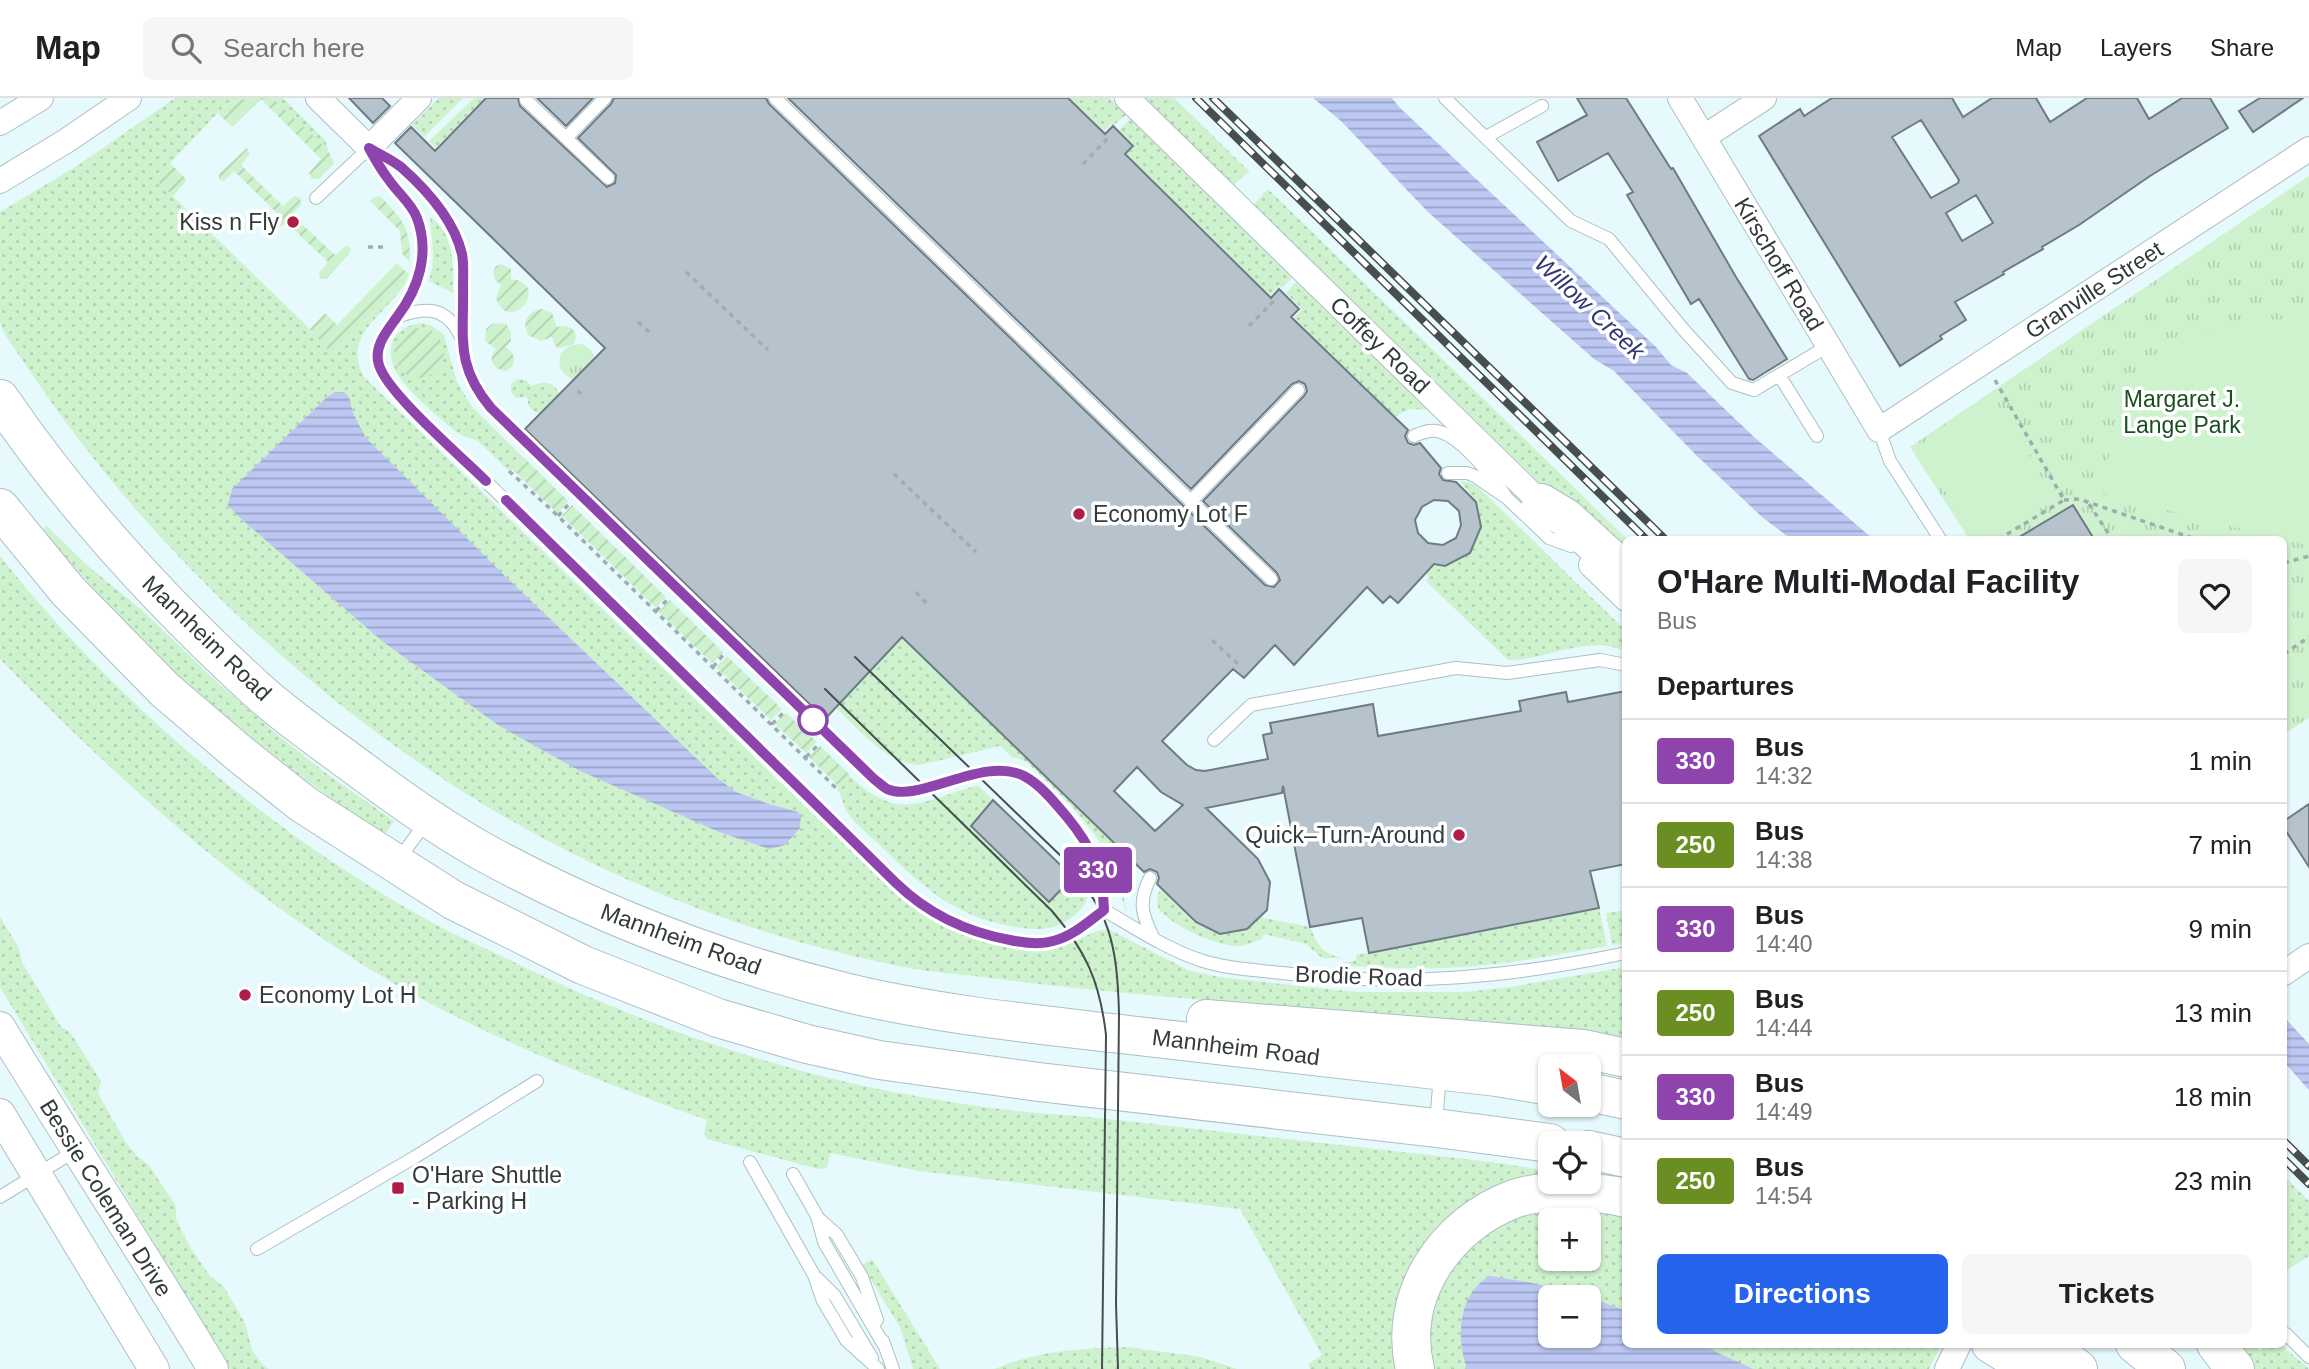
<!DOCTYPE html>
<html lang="en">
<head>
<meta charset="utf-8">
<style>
  body { margin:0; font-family:Arial,sans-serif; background:#f6f6f6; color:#202124; height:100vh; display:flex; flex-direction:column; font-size:26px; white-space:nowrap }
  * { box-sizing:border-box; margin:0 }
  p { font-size:23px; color:#757577 }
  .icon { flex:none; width:38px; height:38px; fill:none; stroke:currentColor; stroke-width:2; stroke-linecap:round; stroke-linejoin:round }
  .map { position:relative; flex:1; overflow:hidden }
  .sheet { position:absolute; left:1622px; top:438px; width:665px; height:812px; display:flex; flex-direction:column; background:#fff; border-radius:10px; box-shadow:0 2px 5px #0004 }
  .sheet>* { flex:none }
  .badge { padding:0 14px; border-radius:5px; font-size:24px; line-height:46px }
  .needle { width:46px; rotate:329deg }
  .buttons { position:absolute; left:1538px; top:956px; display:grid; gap:14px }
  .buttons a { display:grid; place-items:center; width:63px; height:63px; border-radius:10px; background:#fff; box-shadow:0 2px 5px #0004; font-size:35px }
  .map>.badge { position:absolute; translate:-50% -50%; box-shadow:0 0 0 4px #fff }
  h2 { padding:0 35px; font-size:26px; line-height:63px }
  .round { display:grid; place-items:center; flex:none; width:74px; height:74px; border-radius:10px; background:#f6f6f6 }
  .head { display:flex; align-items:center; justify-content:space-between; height:119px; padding:0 35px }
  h1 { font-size:33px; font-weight:700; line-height:52px }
  .button { display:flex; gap:14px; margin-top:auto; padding:14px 35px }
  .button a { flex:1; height:80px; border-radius:10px; background:#2563eb; color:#fff; font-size:28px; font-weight:700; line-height:80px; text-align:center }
  .button a+a { background:#f6f6f6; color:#202124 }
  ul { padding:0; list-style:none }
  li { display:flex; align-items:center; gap:21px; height:84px; padding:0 35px; border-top:2px solid #e0e0e0 }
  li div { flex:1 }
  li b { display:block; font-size:26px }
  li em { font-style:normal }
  li .badge { min-width:77px; font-weight:700; text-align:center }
  header { display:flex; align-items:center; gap:42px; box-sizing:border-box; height:98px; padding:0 35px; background:#fff; border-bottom:2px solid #e0e0e0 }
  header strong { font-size:33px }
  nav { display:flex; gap:38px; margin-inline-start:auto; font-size:24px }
  .search { width:490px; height:63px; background:#f6f6f6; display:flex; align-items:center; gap:18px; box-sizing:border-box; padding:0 24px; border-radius:10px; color:#757577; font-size:26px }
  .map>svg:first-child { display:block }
  .grass { fill:url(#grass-dots); fill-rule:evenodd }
  .park { fill:url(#park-tufts) }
  .garden { fill:url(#garden-furrows) }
  .pitch { fill:#cff2ce }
  .water { fill:url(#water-rules) }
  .building { fill:#b6c3cd; stroke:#6f7b84; stroke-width:2; fill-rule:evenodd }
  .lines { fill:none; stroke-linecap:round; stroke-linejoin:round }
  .service-casing { stroke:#adbfc2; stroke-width:14 }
  .minor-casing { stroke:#adbfc2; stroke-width:26 }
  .tertiary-casing { stroke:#adbfc2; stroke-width:32 }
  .primary-casing { stroke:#adbfc2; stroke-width:40 }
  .path { stroke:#9fadb0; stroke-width:3.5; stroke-dasharray:5 5; stroke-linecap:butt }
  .service { stroke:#fff; stroke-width:12 }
  .minor { stroke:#fff; stroke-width:24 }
  .tertiary { stroke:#fff; stroke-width:30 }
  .primary { stroke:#fff; stroke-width:38 }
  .tram { stroke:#464e50; stroke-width:2 }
  .rail-casing { stroke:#464e50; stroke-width:8 }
  .rail { stroke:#fff; stroke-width:5; stroke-dasharray:16; stroke-linecap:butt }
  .line-casing { stroke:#fff; stroke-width:16 }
  .line { stroke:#8e44ad; stroke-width:10 }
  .poi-dot { fill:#af1c47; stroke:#fff; stroke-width:2.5 }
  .stop-dot { fill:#fff; stroke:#8e44ad; stroke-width:3.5 }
  .labels { text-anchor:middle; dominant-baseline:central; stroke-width:7; stroke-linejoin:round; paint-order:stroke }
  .poi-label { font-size:23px; fill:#333a3c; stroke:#fff; text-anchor:start }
  .street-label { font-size:23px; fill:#333a3c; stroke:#fff }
  .park-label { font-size:23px; fill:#1b4e1e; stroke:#fff }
  .water-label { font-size:24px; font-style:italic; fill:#313970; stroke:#fff }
</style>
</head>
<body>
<header>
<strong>Map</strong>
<div class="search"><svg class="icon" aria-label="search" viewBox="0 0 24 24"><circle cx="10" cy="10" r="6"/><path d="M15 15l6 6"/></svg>Search here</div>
<nav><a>Map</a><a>Layers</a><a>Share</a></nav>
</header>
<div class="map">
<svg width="2309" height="1271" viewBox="0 0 2309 1271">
  <defs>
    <pattern id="grass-dots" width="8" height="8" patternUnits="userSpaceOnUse" patternTransform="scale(1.75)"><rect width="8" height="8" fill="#cff2ce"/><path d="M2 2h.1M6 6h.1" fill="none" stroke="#b2d0b2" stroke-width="1.8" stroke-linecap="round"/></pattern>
    <pattern id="park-tufts" width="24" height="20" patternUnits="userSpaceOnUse" patternTransform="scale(1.75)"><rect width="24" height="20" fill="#cff2ce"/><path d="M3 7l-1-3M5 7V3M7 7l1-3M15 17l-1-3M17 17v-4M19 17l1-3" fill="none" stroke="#b2d0b2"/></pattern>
    <pattern id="garden-furrows" width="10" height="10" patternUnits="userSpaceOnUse" patternTransform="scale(1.75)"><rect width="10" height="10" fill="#cff2ce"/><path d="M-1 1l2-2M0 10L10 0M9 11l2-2" fill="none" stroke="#b2d0b2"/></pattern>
    <pattern id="water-rules" width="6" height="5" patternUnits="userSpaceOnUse" patternTransform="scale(1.75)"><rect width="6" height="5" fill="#bcc7f3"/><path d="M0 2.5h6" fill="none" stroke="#99a3c6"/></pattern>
  </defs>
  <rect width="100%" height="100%" fill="#e6f9fc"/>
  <!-- grass -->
  <path class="grass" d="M175,0H250L227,5L155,81L310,231L332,256L409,177C394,215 339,232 364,279L893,794C929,825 968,844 1015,850C1029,852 1043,853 1058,850C1076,845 1090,833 1108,831L1188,872L1218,879L1356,894H1465L1510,889L1626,869V947C1478,928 1329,914 1181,900C1115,894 1049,888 983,879C957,876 930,874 904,869C623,814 384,672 187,467C127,405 73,338 25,266C17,253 3,238 0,223C0,214 0,203 0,194C0,167 0,141 0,114L77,68Z
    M260,0H283L325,42L328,52L322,61Z
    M439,0H463L424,39L412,27Z
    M474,0H484L436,50L429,43Z
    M1068,0H1110L1127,16L1114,27L1111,26L1103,34Z
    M1143,0H1174L1249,73L1233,88Z
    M1131,20L1294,178L1282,190L1279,188L1269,198L1126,57L1135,48L1119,32Z
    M1268,91L1627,441H1626V469L1253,107Z
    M430,119C455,136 453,167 453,195L429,183C436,158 432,143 430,119Z
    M1298,182L1430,312L1410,311L1394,319L1293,221L1302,211L1286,195Z
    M423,225L432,228L444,237L457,284L472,309L568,403L558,415L512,371L509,373L478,343L459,336L450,329C429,309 375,272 395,239C402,229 412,226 423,225Z
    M518,281L526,282L531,288C544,282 557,283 560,300L543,316C533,315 528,310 527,299L516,300L511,294V286Z
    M1460,383L1468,384L1477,388L1626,533V554C1588,535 1547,563 1508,562L1426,483L1429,479L1417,467L1419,464L1445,468L1470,455L1481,429L1476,404Z
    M47,428L88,468L143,513L219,586L278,637L327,676L394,723L385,737C300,681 218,619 146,547C110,510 76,470 42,432Z
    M0,458C114,602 270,736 431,824C460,840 492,853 522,868C639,925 765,969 893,994C928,1000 965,1007 1000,1011C1036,1016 1073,1017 1109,1021C1236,1036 1364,1049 1491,1064L1550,1073V1083L1475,1104L1402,1271H1310L1308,1266L1322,1257L1240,1111L919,1073L830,1055L827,1070L818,1071L707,1041L704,1036L707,1022C594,981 481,938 378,876C237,790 115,679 0,561Z
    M902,540L1132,763C1117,782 1121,790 1127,813H1126L1110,764L1098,741L1070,706L1030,667L1023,662L1012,659L1000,648L920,667C885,665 861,633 836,610Z
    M820,648C846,673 874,712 914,706C936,702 957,693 978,687L993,702L971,728L1049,803L1073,779L1088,799C1078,821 1056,833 1031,831C962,824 930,796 883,750C872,739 856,728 848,715C843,708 842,698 837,691L839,688L809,659Z
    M1161,791L1196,824L1220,836L1247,831L1259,819L1310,829C1317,846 1323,857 1343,860H1322L1306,846L1264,836L1262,841C1256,843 1248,847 1241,848C1219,850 1172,828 1158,810L1157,798Z
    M1599,810L1607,848C1552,857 1497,869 1442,870C1406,871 1370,869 1334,867L1357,862L1356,857Z
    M1626,812V844L1612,847L1606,815Z
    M0,819L19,850L22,864L61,929L70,934L101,983L98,995L126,1045L138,1059L148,1066L176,1108V1121L189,1147L209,1177L224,1189L245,1225L252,1252L262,1266L269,1271H230L0,889Z
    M2284,1078L2309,1103V1158L2284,1174Z
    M1528,1112H1626V1246H1942L1929,1271H1430L1426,1233L1439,1184L1471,1141ZM1550,1122H1589V1160H1550ZM1550,1199H1589V1237H1550Z
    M872,1161L940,1271H913L900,1229L862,1167Z
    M2231,1246H2254L2259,1253L2270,1246H2280L2309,1271H2250Z
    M1127,1249L1201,1259L1237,1271H994C1037,1253 1080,1250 1127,1249Z"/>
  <!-- park -->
  <path class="park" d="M2309,78V620L2284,636V441H1969L1910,349Z
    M582,246L590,251L595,261L576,282C551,275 555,245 582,246Z"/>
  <!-- garden -->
  <path class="garden" d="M250,0H272L328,52L334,65L319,81H312L309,75L321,61L261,1L232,29L218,15L228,5Z
    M247,50L250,56L241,67L283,108L294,98L300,100L301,107L292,117L335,157L346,148L351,150L350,155L326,181H320L319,175L328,164L286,124L274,134L268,129L269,124L277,115L234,73L224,83L219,82V76Z
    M170,65L187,82L173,98L155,81Z
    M380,98C403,122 411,130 410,164L402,156L400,133L370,103L375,99Z
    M397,165L409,177L332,256L310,231L325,215L337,227Z
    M502,166L511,171V181C553,186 509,239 496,200L501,186L495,183L493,174L496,168Z
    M542,211L552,215L557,229C570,225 580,233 574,246C563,249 556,256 552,239L541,243L528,237C521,224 528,213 542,211Z
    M493,225L506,226L511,234V243L505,249C517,255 517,267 506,273C493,272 487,261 496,251L485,243L486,231Z
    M394 255a25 25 0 1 1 50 0a25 25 0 1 1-50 0Z
    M523,359L568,403L557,415L512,370Z
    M572,407L666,499L656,510L562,418Z
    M670,502L723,554L712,565L659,514Z
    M727,558L782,611L771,622L716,569Z
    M786,615L817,644L806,655L775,626Z
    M820,648L850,677L839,689L809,659Z"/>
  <!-- pitch -->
  <path class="pitch" d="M2309,221V448L2103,396L2113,332L2134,287L2177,246L2239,222Z
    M1995,302L2055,401L1988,441H1974L1918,349Z"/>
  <!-- water -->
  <path class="water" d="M1313,0H1392L1399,9L1656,249L1671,267L1687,275L1753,338L1873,441H1791L1762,419L1696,357L1614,273L1594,261L1428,114L1341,23Z
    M335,294H344L349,299L353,315L366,340L506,479L716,679L736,694L769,706L798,714L801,718L800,730L785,747L769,751L719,734L578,672L498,627L382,543L238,418L228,407L232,391L327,299Z
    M2284,919L2309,946V992L2284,964Z
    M1490,1178L1528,1184L1588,1199H1550V1237H1589V1199L1626,1213V1246H1699L1753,1271H1467C1456,1240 1458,1195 1490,1178Z"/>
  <!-- building -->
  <path class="building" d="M349,0H382L390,8L373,25Z
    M486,0H518L520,8L607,89L615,85L616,77L578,40L611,6L614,0H766L769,6L1265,487L1274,489L1280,482L1277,475L1203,403L1304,298L1307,293L1305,286L1299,283L1292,286L1191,391L788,0H1068L1105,36L1113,28L1133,48L1125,56L1271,200L1279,191L1299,211L1291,219L1408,332L1405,338L1408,345L1414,347L1420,345L1441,370L1439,376L1443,382L1456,384L1476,404L1481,429L1470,455L1445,468L1434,466L1398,505L1390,498L1383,505L1367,489L1294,567L1275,547L1244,580L1233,571L1162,643L1187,667L1196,672L1205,673L1268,661L1263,637L1272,635L1270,625L1373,606L1378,638L1521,613L1519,603L1566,594L1568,604L1626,593V766L1590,773L1599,810L1369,855L1362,820L1310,829L1283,688L1282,695L1206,710L1258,761L1270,784L1267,812L1247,831L1220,836L1196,824L1157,786L1159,780L1157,774L1150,771L1144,774L902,539L825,621L525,331L605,250L395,45L411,29L435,53ZM1434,402L1448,403L1459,413L1461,427L1456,440L1443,447L1428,445L1418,435L1415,422L1422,409ZM1137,669L1161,694L1183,707L1155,733L1114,693Z
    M537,0H593L566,28Z
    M1577,0H1626L1671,71L1673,70L1736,179L1787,261L1753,282L1749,281L1699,201L1691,206L1627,97L1633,94L1608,55L1558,83L1537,44L1587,17Z
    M1832,0H1952L1963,19L1992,0H2036L2050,24L2087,0H2137L2149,21L2182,0H2210L2228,30L2150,78L2079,127L2042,149L2043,151L2003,174L2004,176L1955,204L1966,222L1940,238L1942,241L1900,268L1759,38L1800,11L1804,18ZM1921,22L1959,82L1958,85L1931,100L1892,39ZM1976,97L1993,125L1962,143L1946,115Z
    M2260,0H2303L2253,34L2239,13Z
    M2073,407L2094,441H2016Z
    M993,702L1073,779L1049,804L971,728Z
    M2309,706V769L2284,730V723Z"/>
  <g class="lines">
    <defs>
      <path id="service" d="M775,0L1271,481
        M1445,0L1571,123L1609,141L1683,231L1732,285L1754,292L1828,248
        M526,2L566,40L605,0
        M1486,39L1542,8
        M566,40L608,80
        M369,50C375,61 382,72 389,82C403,101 418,113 422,137C428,166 414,195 398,218C388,232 373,247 378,266C383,283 399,297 411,310L896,785C928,816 966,834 1010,842C1024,845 1040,847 1053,843C1073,838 1088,824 1104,812
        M372,52C381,57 392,62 400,68C424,88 459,130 462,161C468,220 448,259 491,310L874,681C878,684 882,688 887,690C920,706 983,657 1024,679C1041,687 1055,705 1067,719C1091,748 1103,773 1104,812
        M316,100L369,50
        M398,219C426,208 447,209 461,239
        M1779,277L1817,338
        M1879,332L1890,363L1940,441
        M1414,338C1421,335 1428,332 1436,333C1458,335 1493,379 1505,397
        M1448,375H1467L1475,378L1507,400L1549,440L1571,448
        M1191,403L1298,292
        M1214,642L1251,607L1456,570L1507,575L1600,562L1626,567
        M398,762L427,723
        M1150,780C1138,804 1142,817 1153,839
        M1104,812C1135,830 1168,852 1203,863C1228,871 1256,872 1282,875C1403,889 1507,880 1626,855
        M1436,1025L1440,977
        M750,1064L814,1177L823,1203L841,1233L846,1242L878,1271
        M793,1076L817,1118L824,1144L885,1249
        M0,1099L75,1053
        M817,1119L837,1137L862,1179L877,1222
        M257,1151L415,1059L537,983
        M817,1180L835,1198L872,1260
        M2286,1236L2309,1259
        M883,1243L893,1271"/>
      <path id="minor" d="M318,0L369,50L419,0
        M1127,0L1541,405L1549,415
        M1680,0L1879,332L2309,51
        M0,25L41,0
        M1704,39L1764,0
        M0,83L66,43L129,0
        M1591,467L1626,501
        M2284,875L2309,858
        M1947,1271L1959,1246"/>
      <path id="tertiary" d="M0,929C70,1044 144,1156 213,1271
        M0,1016L154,1271"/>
      <path id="primary" d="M0,301C73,408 161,504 256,591C290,622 329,648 365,675C404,704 445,733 487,756C601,818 722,864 848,895C940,917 1035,926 1129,937C1251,951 1374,965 1497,979L1550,988
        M1541,405L1566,420L1626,475
        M0,410L68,493L165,592L240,656L303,706L453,802L583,867L718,920L807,946L879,962L1039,984L1436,1030L1550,1045
        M1206,921L1584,951L1626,960
        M1589,994L1626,1002
        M1589,1052L1626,1060
        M1991,1246L2032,1271
        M2044,1246L2078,1271
        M2135,1246L2166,1271
        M2216,1246L2235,1271
        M1415,1271C1397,1197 1446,1126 1514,1101C1541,1091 1598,1093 1626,1100"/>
    </defs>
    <!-- service casing -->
    <use href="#service" class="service-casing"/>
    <!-- minor casing -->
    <use href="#minor" class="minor-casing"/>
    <!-- tertiary casing -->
    <use href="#tertiary" class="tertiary-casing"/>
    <!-- primary casing -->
    <use href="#primary" class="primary-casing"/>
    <!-- path -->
    <path class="path" d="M1083,66L1108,40
      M368,149H386
      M686,174L768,252
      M638,224L649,234
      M1249,228L1274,203
      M1995,282L2064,402L1999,441
      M578,293L581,296
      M509,373L558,418L837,691
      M894,376L976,454
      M2064,402L2079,401L2195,441
      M2089,406L2112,441
      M558,418L568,407
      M2284,465L2309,458
      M916,494L926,505
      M656,513L667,502
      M1212,542L1238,566
      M2284,556L2309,539
      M713,569L723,557
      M772,626L783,615
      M806,659L817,648"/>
    <!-- service -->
    <use href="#service" class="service"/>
    <!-- minor -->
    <use href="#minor" class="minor"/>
    <!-- tertiary -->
    <use href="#tertiary" class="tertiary"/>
    <!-- primary -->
    <use href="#primary" class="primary"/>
    <!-- tram -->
    <path class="tram" d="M855,559L1064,761C1110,814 1117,845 1119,915L1116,1206L1118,1271
      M825,591L1052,813C1086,853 1100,884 1106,937L1102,1271"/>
    <defs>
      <path id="rail" d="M1196,0L1646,441
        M1213,0L1665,441
        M2284,1043L2309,1068
        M2284,1061L2309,1086"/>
    </defs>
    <!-- rail casing -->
    <use href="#rail" class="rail-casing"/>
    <!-- rail -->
    <use href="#rail" class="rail"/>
  </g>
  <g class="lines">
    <defs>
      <path id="line" d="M486,383C463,360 387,295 379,267C373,249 387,233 397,219C419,190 430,155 417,120C412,106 397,94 389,82C381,72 375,61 369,50C379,56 392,62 401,69C427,92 454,122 462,156C464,167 463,178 463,189C464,240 455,267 491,310L874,681C878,684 882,688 887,691C919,706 983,657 1024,678C1041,687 1055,705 1067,719C1091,748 1103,773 1104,812C1088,824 1073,838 1053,843C1040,847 1024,845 1010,842C966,834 928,816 896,785L506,402"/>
    </defs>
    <!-- line casing -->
    <use href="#line" class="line-casing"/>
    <!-- line -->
    <use href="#line" class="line"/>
  </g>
  <!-- markers -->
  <g class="poi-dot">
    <circle cx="293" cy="124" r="7"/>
    <circle cx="1079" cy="416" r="7"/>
    <circle cx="1459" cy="737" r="7"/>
    <circle cx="245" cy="897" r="7"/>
    <rect x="391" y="1083" width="14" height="14" rx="3.5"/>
  </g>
  <circle class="stop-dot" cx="813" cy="622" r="14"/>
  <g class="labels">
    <!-- poi labels -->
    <g class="poi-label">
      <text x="279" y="124" text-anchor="end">Kiss n Fly</text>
      <text x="1093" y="416">Economy Lot F</text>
      <text x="1445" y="737" text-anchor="end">Quick–Turn-Around</text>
      <text x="259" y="897">Economy Lot H</text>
      <text x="412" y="1077">O'Hare Shuttle<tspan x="412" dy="26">- Parking H</tspan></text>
    </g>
    <!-- street labels -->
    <g class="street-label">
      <text transform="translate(1779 166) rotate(59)">Kirschoff Road</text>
      <text transform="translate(2094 192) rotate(-33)">Granville Street</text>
      <text transform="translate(1380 247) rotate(44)">Coffey Road</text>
      <text transform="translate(207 540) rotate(44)">Mannheim Road</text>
      <text transform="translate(681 841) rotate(20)">Mannheim Road</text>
      <text transform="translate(1359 878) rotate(2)">Brodie Road</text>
      <text transform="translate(1236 949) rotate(7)">Mannheim Road</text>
      <text transform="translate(106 1100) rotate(58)">Bessie Coleman Drive</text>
    </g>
    <!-- park labels -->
    <g class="park-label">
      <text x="2182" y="301">Margaret J.<tspan x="2182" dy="26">Lange Park</tspan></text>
    </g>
    <!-- water labels -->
    <g class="water-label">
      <text transform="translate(1590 209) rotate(43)">Willow Creek</text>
    </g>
  </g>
</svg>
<div class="buttons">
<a><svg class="needle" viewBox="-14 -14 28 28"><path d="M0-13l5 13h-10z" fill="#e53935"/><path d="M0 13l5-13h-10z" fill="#757577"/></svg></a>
<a><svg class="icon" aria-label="locate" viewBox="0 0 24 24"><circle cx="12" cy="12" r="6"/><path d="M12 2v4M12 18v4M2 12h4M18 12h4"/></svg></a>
<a>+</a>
<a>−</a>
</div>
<b class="badge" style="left:1098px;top:772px;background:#8e44ad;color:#fff">330</b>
<section class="sheet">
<div class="head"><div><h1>O'Hare Multi-Modal Facility</h1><p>Bus</p></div><a class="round"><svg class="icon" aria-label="heart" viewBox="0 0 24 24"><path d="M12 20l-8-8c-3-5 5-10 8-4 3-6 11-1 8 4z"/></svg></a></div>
<h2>Departures</h2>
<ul>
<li><span class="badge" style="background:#8e44ad;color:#fff">330</span><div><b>Bus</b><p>14:32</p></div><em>1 min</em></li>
<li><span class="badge" style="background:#6b8e23;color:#fff">250</span><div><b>Bus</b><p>14:38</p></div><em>7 min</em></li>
<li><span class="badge" style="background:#8e44ad;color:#fff">330</span><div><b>Bus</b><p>14:40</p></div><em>9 min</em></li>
<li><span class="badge" style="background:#6b8e23;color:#fff">250</span><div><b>Bus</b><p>14:44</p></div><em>13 min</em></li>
<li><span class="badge" style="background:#8e44ad;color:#fff">330</span><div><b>Bus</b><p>14:49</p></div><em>18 min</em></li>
<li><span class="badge" style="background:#6b8e23;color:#fff">250</span><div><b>Bus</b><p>14:54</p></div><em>23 min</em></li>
</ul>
<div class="button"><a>Directions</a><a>Tickets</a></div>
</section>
</div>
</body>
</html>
